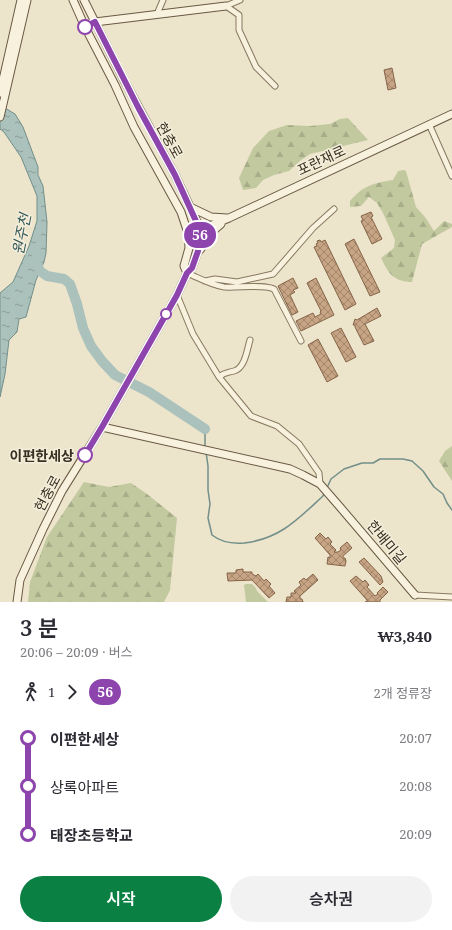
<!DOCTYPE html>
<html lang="ko">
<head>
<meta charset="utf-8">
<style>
  body { margin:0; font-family:"Noto Serif","Noto Sans KR",serif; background:#f2f2f3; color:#2b2b33; height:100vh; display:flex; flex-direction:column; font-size:15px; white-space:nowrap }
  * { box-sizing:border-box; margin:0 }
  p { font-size:13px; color:#7c7c81 }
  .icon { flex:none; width:22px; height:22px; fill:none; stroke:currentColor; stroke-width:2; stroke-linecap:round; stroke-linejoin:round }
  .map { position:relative; height:602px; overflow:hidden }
  .drawer { display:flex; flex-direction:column; background:#fff; flex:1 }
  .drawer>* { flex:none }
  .badge { padding:0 8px; border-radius:13px; font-size:14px; line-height:26px }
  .map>.badge { position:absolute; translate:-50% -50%; box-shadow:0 0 0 2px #fff }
  .legs { display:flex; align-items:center; gap:6px; height:44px; padding:0 20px; font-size:13px }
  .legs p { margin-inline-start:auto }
  .head { display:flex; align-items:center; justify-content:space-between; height:68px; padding:0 20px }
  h1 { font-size:22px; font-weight:600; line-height:30px }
  .primary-button { display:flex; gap:8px; margin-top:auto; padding:8px 20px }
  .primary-button a { flex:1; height:46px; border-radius:24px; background:#0b8043; color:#fff; font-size:16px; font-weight:600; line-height:46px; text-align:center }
  .primary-button a+a { background:#f2f2f3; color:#2b2b33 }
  ul { padding:0 20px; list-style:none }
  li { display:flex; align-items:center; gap:14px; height:48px; font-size:15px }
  li i { display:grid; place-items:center; width:6px; height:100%; margin:0 5px; background:currentColor }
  li i::after { content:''; width:10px; height:10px; margin:-5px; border:3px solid; border-radius:50%; background:#fff }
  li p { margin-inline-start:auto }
  li:first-child i { background:linear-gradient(#0000 50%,currentColor 0) }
  li:last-child i { background:linear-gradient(currentColor 50%,#0000 0) }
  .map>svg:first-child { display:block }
  .forest { fill:url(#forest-firs) }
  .park { fill:#c2c99f }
  .water { fill:url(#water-ripples); stroke:#728f8a }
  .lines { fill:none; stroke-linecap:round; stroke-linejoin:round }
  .stream { stroke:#728f8a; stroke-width:1.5 }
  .river { stroke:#abc1bc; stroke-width:10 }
  .building { fill:url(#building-cross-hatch); stroke:#856448 }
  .street-casing { stroke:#887860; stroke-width:7 }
  .secondary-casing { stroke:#6a5943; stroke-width:9 }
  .street { stroke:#f7f1de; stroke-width:5 }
  .secondary { stroke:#f7f1de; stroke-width:7 }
  .line-1-casing { stroke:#fff; stroke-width:9 }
  .line-1 { stroke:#8e44ad; stroke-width:6 }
  .stop-1-dot { fill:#fff; stroke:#8e44ad; stroke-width:2 }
  .labels { text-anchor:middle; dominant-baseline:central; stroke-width:3; stroke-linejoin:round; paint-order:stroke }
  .street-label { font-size:14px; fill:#392f22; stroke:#f4eeda }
  .stop-label { font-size:14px; font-weight:bold; fill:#392f22; stroke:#f4eeda; text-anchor:end }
  .water-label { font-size:15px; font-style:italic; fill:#335858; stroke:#f4eeda }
</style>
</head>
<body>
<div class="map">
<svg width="452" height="602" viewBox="0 0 452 602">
  <defs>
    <pattern id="forest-firs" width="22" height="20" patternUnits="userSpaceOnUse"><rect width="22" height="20" fill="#c2c99f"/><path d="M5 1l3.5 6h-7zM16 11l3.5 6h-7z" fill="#a7ad89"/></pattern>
    <pattern id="water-ripples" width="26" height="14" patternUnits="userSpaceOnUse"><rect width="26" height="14" fill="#abc1bc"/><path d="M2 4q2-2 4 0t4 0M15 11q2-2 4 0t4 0" fill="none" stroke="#8c9d98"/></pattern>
    <pattern id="building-cross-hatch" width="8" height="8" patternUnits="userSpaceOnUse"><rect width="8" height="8" fill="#c7a484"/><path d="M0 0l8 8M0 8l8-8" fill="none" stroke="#a3866c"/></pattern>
  </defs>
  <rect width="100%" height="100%" fill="#ece4cb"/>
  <!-- forest -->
  <path class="forest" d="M348,118L368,140L310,154L301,160L289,171L274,175L263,180L256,188L243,190L239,178L253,148L269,131L287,125L310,126L330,124L340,119Z
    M404,170L406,171L416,207L425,217L434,231L444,221L452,224V227L422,244L412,282C394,282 388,273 381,258L394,248L395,240L383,213L377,203L369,197L361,206L350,207V201C363,186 373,183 393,180L398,171Z
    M452,446V481L439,461L445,451Z
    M84,482L109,487L131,483L147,494L177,518L170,590L164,602H28L30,582L47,537Z"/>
  <!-- park -->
  <path class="park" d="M246,584H252L256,588L257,591L268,602H246L244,585Z"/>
  <!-- water -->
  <path class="water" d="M0,105L15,114L23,127L38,167V175L43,186L47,222L46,253L44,262L36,280L26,317L19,319L17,332L9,340L5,374L0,397V293L13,282L29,246L37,221V196L21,157L4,132L0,129Z"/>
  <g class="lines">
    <!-- stream -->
    <path class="stream" d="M205,429V448
      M206,452L208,466V490L210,504L208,518L212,535C221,542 232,544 244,543C280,539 298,519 323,496L324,493
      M327,488L331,479L344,469L362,463H373L380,459H403L412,461L423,471L434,487L443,494L447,503L452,510"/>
    <!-- river -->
    <path class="river" d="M35,260L40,271L47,276L64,279L70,284L77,304L83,328L91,346L102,361L115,375L149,392L205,429"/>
  </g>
  <!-- building -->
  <path class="building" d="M392,68L396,88L388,90L384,70Z
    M371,212L373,216L371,217L382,239L372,244L361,221L363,220L361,216Z
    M354,239L380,292L370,296L345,244Z
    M320,240L321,242L325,240L356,304L345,310L314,247L317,246L316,244L318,243L317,241Z
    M293,278L298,288L293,290L295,292L290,295L298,312L292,315L278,286Z
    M316,278L334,315L301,331L296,321L313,313L315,317L321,314L320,312L321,311L307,283Z
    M377,308L381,316L365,324L374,341L364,345L355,327V325H353L355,319L357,320Z
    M341,328L356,357L346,362L331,333Z
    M318,339L338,376L327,382L308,345Z
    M320,533L326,539L328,537L332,542L330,544L336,550L334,552H338L341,550L340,548L347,542L352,548L343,556V558H345L346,561L345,566L327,564L328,557L330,558V555L315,538Z
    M364,558L381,576L383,582L380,585L359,562Z
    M243,569V572H252V574L256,576L258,574L264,581L266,579L271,584L269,586L275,593L269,598L252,580L228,581L227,573H236V570Z
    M313,574L318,580L300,596V599H302L303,602H286L287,597H291V593H296L294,591L301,585L299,582L304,578L306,580Z
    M356,576L363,582L365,580L369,585L367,587L375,596L378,594L377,593L383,587L388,592L380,600V602H365H367V600L350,581Z"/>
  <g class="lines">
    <defs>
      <path id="street" d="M226,6L239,15V30L256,67L275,86
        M226,6L240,0
        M157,14L163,0
        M429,124L452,176
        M187,273C199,278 211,285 224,287C238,288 263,284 274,289L301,341
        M205,281L215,279L237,282L273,274L313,228L334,209
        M177,295L193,334L219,377L251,416L277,426L299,444L319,473L320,484
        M219,377C225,372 227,373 234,371C245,368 247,350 250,340
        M415,595L452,597"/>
      <path id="secondary" d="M73,0L85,27L115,85L134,127L181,212L188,233L189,248L184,266L187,273
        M85,27L95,22L226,6
        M0,93L21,0
        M0,117L27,0
        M190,207L211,217L227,218
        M188,233L200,230L229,218L452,114
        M200,250L214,230L221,224
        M102,427L290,469L303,475L320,484L340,507L415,595
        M17,602L20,580L43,529L62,491L102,427L177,295L187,273L192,268L198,251L200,230L198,224L175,175L124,80L84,0"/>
    </defs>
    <!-- street casing -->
    <use href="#street" class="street-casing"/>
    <!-- secondary casing -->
    <use href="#secondary" class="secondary-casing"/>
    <!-- street -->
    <use href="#street" class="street"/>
    <!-- secondary -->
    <use href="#secondary" class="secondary"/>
  </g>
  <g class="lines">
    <defs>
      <path id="line-1" d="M85,455L102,427L177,295L187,273L192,268L198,251L200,230L175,175L138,107L95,22L85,27"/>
    </defs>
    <!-- line-1 casing -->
    <use href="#line-1" class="line-1-casing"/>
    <!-- line-1 -->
    <use href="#line-1" class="line-1"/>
  </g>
  <!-- markers -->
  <g class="stop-1-dot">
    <circle cx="85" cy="27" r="7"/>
    <circle cx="166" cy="314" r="5"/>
    <circle cx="85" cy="455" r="7"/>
  </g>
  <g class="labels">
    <!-- street labels -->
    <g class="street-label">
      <text transform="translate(170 140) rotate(61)">현충로</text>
      <text transform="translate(321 160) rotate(-25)">포란재로</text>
      <text transform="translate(47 493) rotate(-62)">현충로</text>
      <text transform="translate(387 542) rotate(50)">한배미길</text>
    </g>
    <!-- stop labels -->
    <g class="stop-label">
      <text x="74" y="455">이편한세상</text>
    </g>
    <!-- water labels -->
    <g class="water-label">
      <text transform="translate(21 234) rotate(-79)">원주천</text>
    </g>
  </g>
</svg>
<b class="badge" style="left:200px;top:235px;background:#8e44ad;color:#fff">56</b>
</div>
<section class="drawer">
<div class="head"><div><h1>3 분</h1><p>20:06 – 20:09 · 버스</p></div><b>₩3,840</b></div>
<div class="legs"><svg class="icon" aria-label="walk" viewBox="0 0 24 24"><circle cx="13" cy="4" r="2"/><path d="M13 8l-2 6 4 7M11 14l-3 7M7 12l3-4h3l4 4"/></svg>1<svg class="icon" aria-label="forward" viewBox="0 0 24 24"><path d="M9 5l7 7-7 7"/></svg><b class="badge" style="background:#8e44ad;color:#fff">56</b><p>2개 정류장</p></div>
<ul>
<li><i style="color:#8e44ad"></i><b>이편한세상</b><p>20:07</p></li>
<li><i style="color:#8e44ad"></i><span>상록아파트</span><p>20:08</p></li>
<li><i style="color:#8e44ad"></i><b>태장초등학교</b><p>20:09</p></li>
</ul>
<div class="primary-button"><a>시작</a><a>승차권</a></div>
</section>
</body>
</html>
